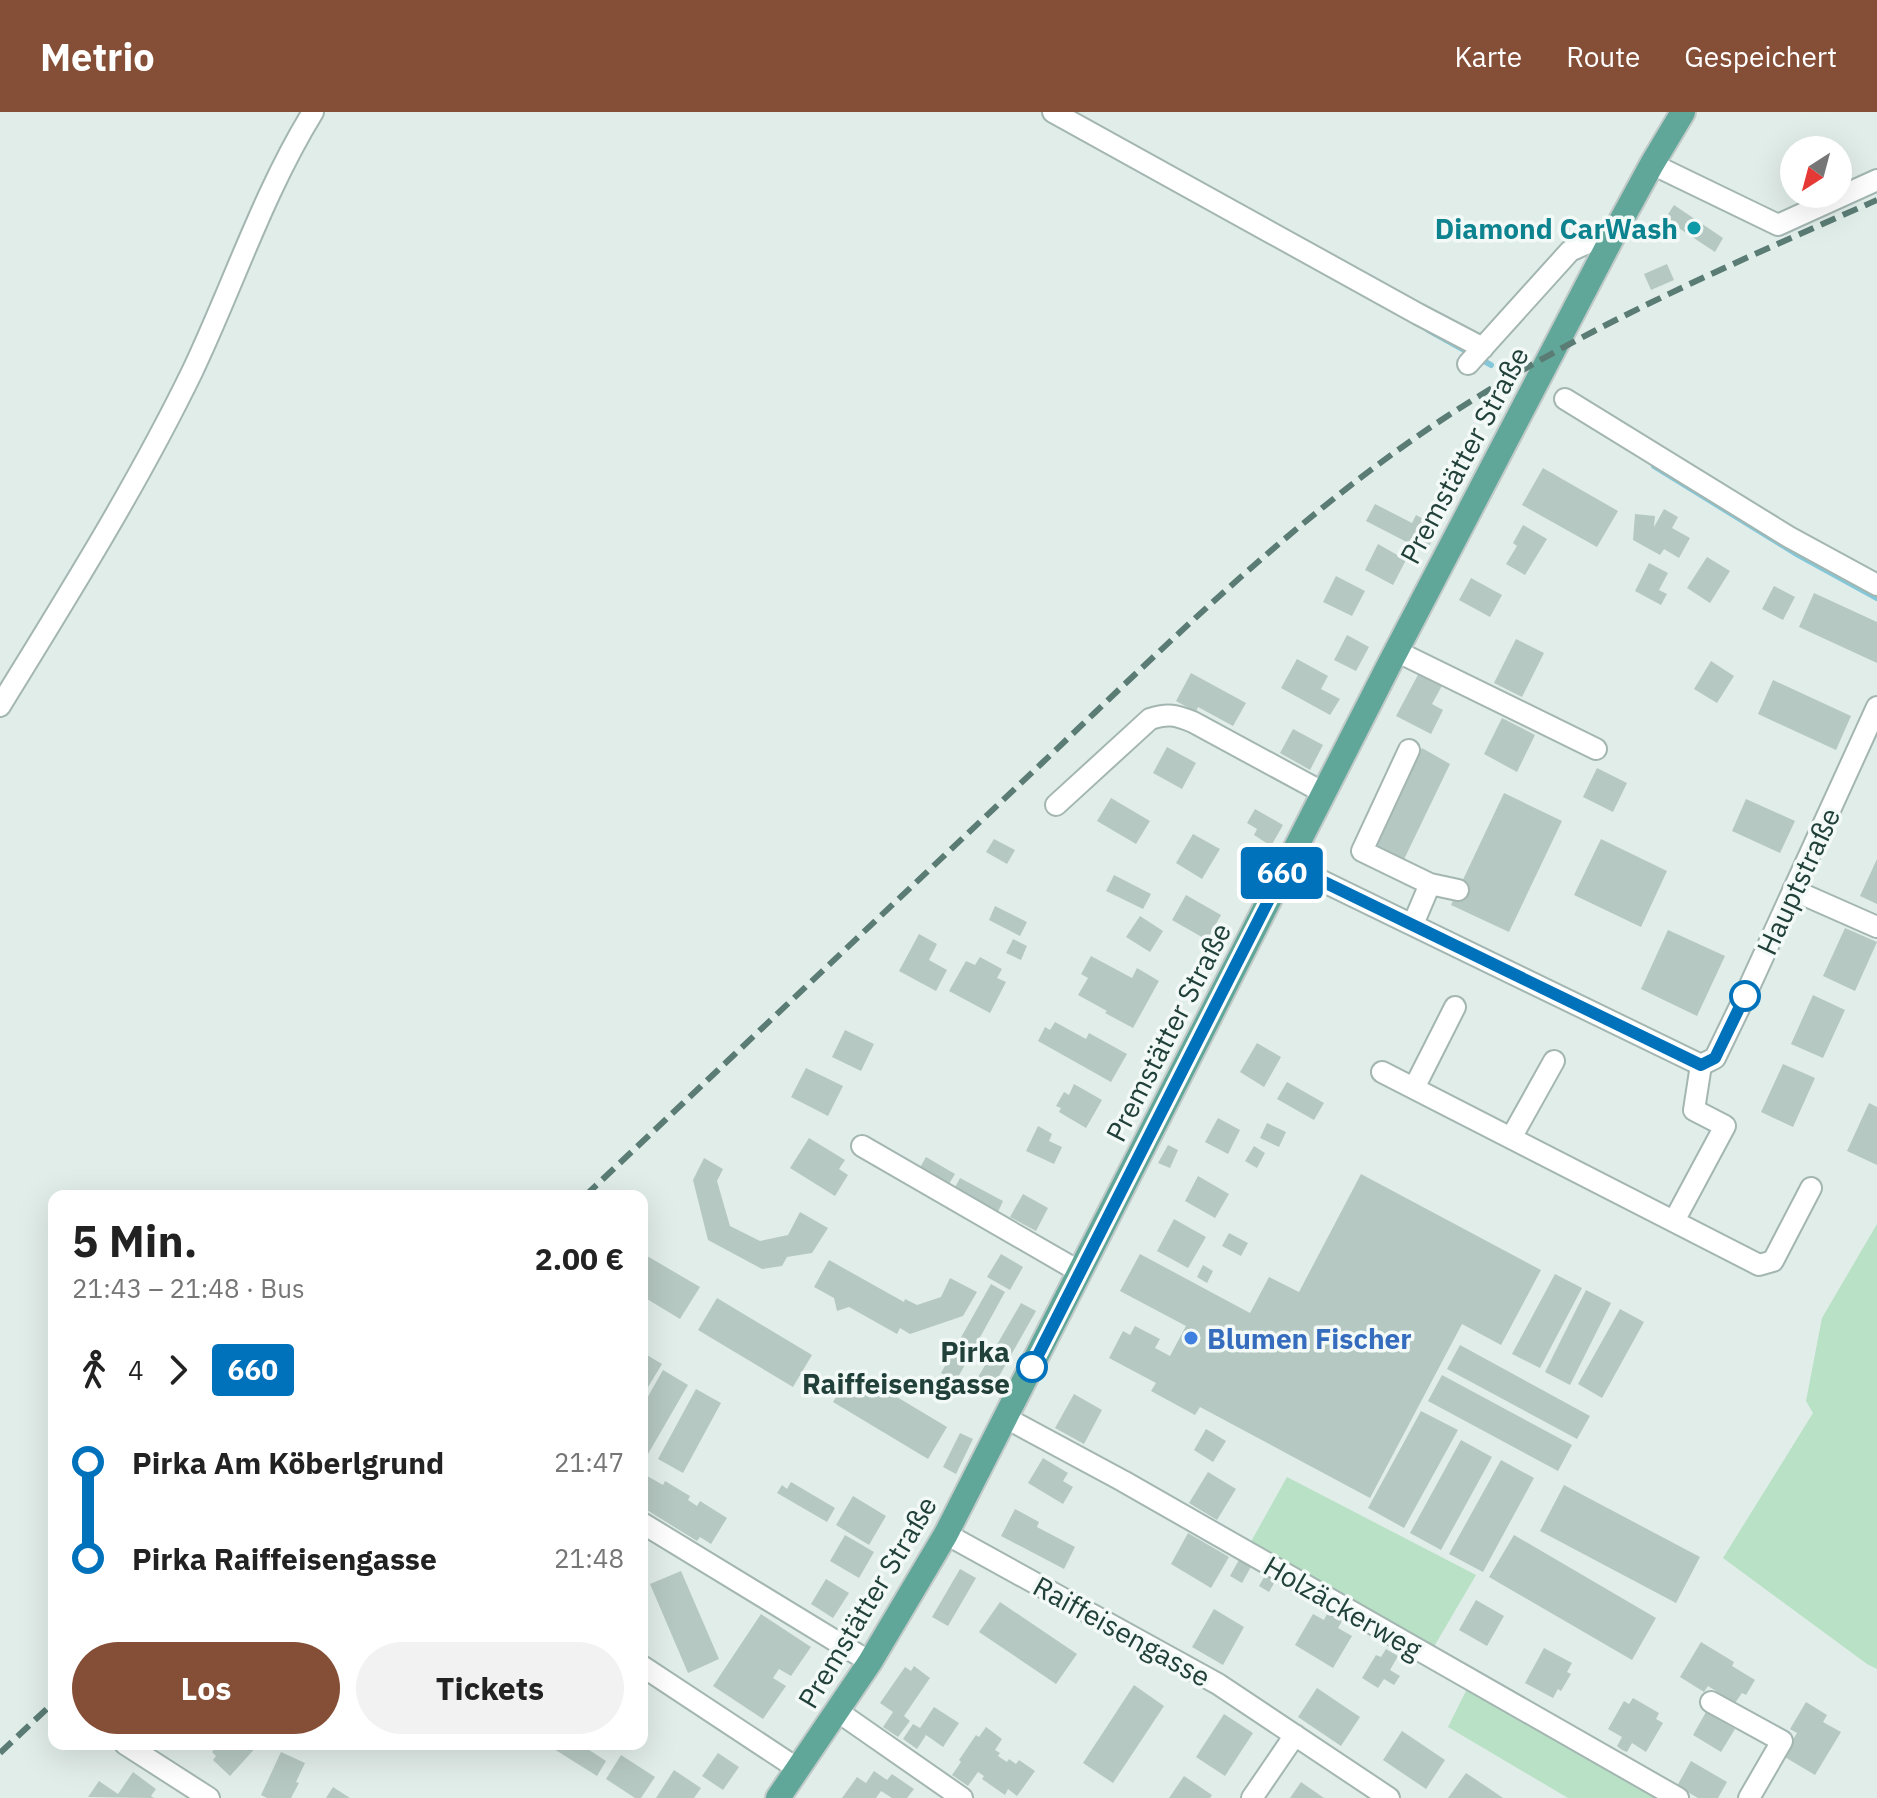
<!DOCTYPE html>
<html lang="de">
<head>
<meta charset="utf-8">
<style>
  body { margin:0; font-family:"IBM Plex Sans",sans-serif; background:#f2f2f2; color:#222; height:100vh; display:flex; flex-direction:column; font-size:30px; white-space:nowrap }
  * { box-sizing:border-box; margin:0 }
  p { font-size:26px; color:#767676 }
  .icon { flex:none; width:44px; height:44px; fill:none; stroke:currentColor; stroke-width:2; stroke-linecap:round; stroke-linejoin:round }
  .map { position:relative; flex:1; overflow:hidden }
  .side { position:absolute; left:48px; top:1078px; width:600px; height:560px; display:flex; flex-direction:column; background:#fff; border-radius:16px; box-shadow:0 8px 32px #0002 }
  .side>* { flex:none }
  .badge { padding:0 16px; border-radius:6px; font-size:28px; line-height:52px }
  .needle { width:52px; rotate:216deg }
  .controls { position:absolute; left:1780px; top:24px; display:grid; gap:16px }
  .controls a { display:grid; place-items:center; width:72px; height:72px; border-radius:50%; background:#fff; box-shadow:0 8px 32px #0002; font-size:40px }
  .map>.badge { position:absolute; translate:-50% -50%; box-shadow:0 0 0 4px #fff }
  .legs { display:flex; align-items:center; gap:12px; height:88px; padding:0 24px; font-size:26px }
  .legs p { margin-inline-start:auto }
  .overview { display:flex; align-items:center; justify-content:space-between; height:136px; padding:0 24px }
  h1 { font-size:44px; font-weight:700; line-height:60px }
  .action { display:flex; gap:16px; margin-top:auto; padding:16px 24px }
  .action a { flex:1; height:92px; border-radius:48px; background:#854e36; color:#fff; font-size:32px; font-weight:700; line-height:92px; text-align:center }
  .action a+a { background:#f2f2f2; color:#222 }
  ul { padding:0 24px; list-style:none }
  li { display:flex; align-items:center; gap:28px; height:96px; font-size:30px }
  li i { display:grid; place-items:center; width:12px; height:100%; margin:0 10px; background:currentColor }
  li i::after { content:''; width:20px; height:20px; margin:-10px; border:6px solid; border-radius:50%; background:#fff }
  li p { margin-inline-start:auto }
  li:first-child i { background:linear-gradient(#0000 50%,currentColor 0) }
  li:last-child i { background:linear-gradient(currentColor 50%,#0000 0) }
  header { display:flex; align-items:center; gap:48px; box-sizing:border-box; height:112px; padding:0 40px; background:#854e36; color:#fff }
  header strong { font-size:38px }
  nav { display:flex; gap:44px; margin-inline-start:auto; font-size:28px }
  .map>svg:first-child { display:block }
  .green { fill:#b8e1c5 }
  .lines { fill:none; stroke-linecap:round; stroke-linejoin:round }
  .stream { stroke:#84c7d8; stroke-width:6 }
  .building { fill:#b6c8c2 }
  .minor-casing { stroke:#a3b6b1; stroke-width:24 }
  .major-casing { stroke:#c1cac8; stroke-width:28 }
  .minor { stroke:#fff; stroke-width:20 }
  .major { stroke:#61a799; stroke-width:24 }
  .rail { stroke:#5a7c74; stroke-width:6; stroke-dasharray:16 8; stroke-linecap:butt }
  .line-1-casing { stroke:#fff; stroke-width:18 }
  .line-1 { stroke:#0072bc; stroke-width:12 }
  .culture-dot { fill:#0f9aa8; stroke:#f2f9f6; stroke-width:3 }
  .stop-1-dot { fill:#fff; stroke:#0072bc; stroke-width:4 }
  .shop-dot { fill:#3f7fe0; stroke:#f2f9f6; stroke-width:3 }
  .labels { text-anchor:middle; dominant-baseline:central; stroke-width:7; stroke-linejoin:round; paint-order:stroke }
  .culture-label { font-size:28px; font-weight:bold; fill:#0d838f; stroke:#f2f9f6; text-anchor:end }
  .street-label { font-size:28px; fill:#204039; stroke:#f2f9f6 }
  .shop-label { font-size:28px; font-weight:bold; fill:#366cbe; stroke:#f2f9f6; text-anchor:start }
  .stop-label { font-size:28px; font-weight:bold; fill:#204039; stroke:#f2f9f6; text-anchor:end }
</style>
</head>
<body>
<header>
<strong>Metrio</strong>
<nav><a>Karte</a><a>Route</a><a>Gespeichert</a></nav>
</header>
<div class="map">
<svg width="1877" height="1686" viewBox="0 0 1877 1686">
  <rect width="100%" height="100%" fill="#e1ede9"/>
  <!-- green -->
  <path class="green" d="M1877,1112V1557L1867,1552L1723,1446L1813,1301L1806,1289L1822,1206Z
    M1287,1365L1476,1463L1432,1538L1248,1435Z
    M1469,1573L1667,1686H1568L1448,1615Z"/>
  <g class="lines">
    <!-- stream -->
    <path class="stream" d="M1428,218L1491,253
      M1654,354L1795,441L1877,486"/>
  </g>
  <!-- building -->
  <path class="building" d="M1674,93L1723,126L1715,140L1665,107Z
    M1667,152L1674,168L1651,178L1644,162Z
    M1457,343L1471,350L1461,368L1447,361Z
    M1543,356L1618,399L1597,435L1522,393Z
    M1375,392L1412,411L1416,403L1439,415L1426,440L1366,409Z
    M1664,397L1678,405L1672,416L1690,426L1679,446L1664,437L1660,443L1633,428L1635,402L1655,404L1654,415Z
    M1523,413L1547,427L1525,463L1506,452L1517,434L1513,431Z
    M1378,432L1406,448L1393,473L1365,458Z
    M1707,445L1730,459L1710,491L1687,476Z
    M1649,451L1668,461L1659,478L1667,482L1661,493L1635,479Z
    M1336,464L1365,479L1352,504L1323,490Z
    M1471,466L1502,483L1490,505L1459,488Z
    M1774,474L1795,485L1783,508L1762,497Z
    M1814,481L1877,510V551L1799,515Z
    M1347,523L1369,535L1356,559L1334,548Z
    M1516,527L1544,541L1522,585L1494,571Z
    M1297,547L1328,564L1321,577L1340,587L1330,603L1281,576Z
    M1711,549L1734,564L1717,591L1694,577Z
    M1420,559L1443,572L1432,592L1443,598L1431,622L1396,604Z
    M1191,561L1246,591L1233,614L1198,595L1196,600L1176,589Z
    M1773,568L1851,604L1836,638L1758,602Z
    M1502,606L1535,623L1517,660L1484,642Z
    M1293,617L1323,633L1310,658L1280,641Z
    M1167,635L1196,651L1182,677L1153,661Z
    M1422,636L1450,652L1396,764L1367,751Z
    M1597,656L1627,671L1613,700L1583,685Z
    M1504,681L1562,709L1509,820L1451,793Z
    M1111,686L1150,709L1136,732L1097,709Z
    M1746,687L1795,709L1780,741L1732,719Z
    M1255,697L1283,713L1271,734L1254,723L1257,717L1247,711Z
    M1193,722L1220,737L1202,767L1176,751Z
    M994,727L1015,738L1007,752L986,740Z
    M1601,727L1667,759L1641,815L1574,783Z
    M1877,747V792L1860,784Z
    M1114,763L1151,782L1143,797L1106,779Z
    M1186,783L1221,803L1207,828L1172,808Z
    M995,794L1027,810L1020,824L989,808Z
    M1140,804L1163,819L1150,840L1126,825Z
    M1845,816L1877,830L1855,879L1823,864Z
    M1668,818L1725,844L1697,904L1641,877Z
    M919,822L937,832L929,848L947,858L936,879L899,859Z
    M1013,827L1027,834L1021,848L1006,841Z
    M1091,844L1132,866L1137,856L1159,869L1133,916L1105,901L1107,899L1078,883L1088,866L1081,862Z
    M980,845L1002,857L997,866L1006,870L990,901L949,879L966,849L975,853Z
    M1813,883L1845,898L1823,946L1791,932Z
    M1055,910L1086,927L1089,921L1127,942L1111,970L1038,929L1045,915L1050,918Z
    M845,918L874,932L861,959L832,945Z
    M1257,931L1281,945L1264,975L1240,960Z
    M1783,952L1815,966L1793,1015L1761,1000Z
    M806,956L843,974L828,1004L791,985Z
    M1287,970L1324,991L1314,1008L1277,987Z
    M1074,972L1102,988L1086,1016L1059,1000L1061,996L1056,994L1064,980L1069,983Z
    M1869,991L1877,995V1053L1847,1039Z
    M1218,1006L1240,1018L1228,1042L1205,1030Z
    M1267,1011L1286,1020L1279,1035L1260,1026Z
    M1038,1014L1052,1022L1049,1029L1062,1035L1054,1052L1026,1039Z
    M809,1026L845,1048L839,1057L848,1063L835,1084L790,1056Z
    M1168,1033L1178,1038L1170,1056L1158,1051Z
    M1254,1034L1265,1041L1257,1056L1245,1049Z
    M926,1045L955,1062L946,1077L917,1061Z
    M704,1046L723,1057L717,1069L730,1114L760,1129L788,1123L800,1100L828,1116L812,1141L787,1145L782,1154L762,1157L708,1128L693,1068Z
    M1361,1062L1541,1158L1501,1233L1462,1212L1370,1386L1200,1295L1195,1303L1151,1279L1156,1271L1109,1246L1123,1219L1130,1223L1135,1214L1160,1227L1155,1236L1170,1244L1186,1214L1120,1179L1140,1142L1250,1201L1269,1165L1299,1180Z
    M1198,1064L1229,1082L1215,1106L1185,1089Z
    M960,1066L1003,1089L997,1102L953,1079Z
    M1023,1082L1048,1096L1036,1119L1010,1105Z
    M1174,1107L1206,1125L1188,1156L1157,1139Z
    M1229,1121L1248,1131L1241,1144L1222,1134Z
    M642,1141L700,1175L680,1207L642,1184Z
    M1001,1142L1023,1155L1010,1178L987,1165Z
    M829,1148L904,1190L905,1187L917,1193L941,1185L950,1166L977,1180L963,1204L910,1222L900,1216L897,1222L849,1195L837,1199L834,1186L814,1175Z
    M1203,1153L1213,1159L1207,1171L1197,1165Z
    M1555,1162L1582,1176L1540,1256L1512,1242Z
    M991,1172L1005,1180L956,1269L941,1261Z
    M1586,1178L1611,1191L1570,1273L1545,1260Z
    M717,1186L812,1243L793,1275L698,1218Z
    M1021,1191L1036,1199L989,1282L973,1274Z
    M1620,1197L1644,1210L1602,1286L1578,1272Z
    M1460,1233L1590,1304L1577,1327L1447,1257Z
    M642,1240L662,1252L642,1285Z
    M663,1258L688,1273L648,1342L642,1339V1295Z
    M852,1258L947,1315L928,1347L833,1290Z
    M1442,1263L1572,1333L1558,1359L1428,1289Z
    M696,1277L721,1291L683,1361L658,1347Z
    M1074,1282L1102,1298L1084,1332L1055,1316Z
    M1421,1299L1458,1318L1404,1416L1368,1396Z
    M1206,1317L1226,1329L1213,1350L1194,1338Z
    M960,1321L973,1327L956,1362L943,1355Z
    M1461,1328L1492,1345L1441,1438L1410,1421Z
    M1043,1346L1068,1361L1063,1369L1073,1375L1063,1392L1028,1371Z
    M1501,1348L1534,1366L1483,1460L1449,1442Z
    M1208,1360L1236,1377L1217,1408L1189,1391Z
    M642,1361L663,1373L665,1369L690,1384L688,1388L697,1394L700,1389L727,1406L711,1432L700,1425L697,1429L642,1395Z
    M791,1370L835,1396L827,1410L777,1381L782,1373L787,1377Z
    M1564,1373L1700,1445L1676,1491L1540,1419Z
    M853,1384L886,1404L869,1433L836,1413Z
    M1015,1397L1039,1410L1037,1415L1075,1435L1064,1457L1001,1424Z
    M1188,1421L1229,1445L1211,1476L1171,1452Z
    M845,1423L874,1440L859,1466L830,1449Z
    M1514,1423L1656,1506L1632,1548L1489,1465Z
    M1240,1446L1252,1453L1242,1471L1230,1464Z
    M960,1457L976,1466L948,1514L932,1505Z
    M681,1459L719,1547L688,1561L650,1472Z
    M1267,1460L1277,1466L1269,1480L1259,1474Z
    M826,1467L849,1481L833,1506L811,1492Z
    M1476,1488L1504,1504L1487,1534L1459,1518Z
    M1000,1490L1077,1542L1056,1572L979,1520Z
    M1214,1497L1244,1515L1223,1553L1192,1535Z
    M1328,1500L1342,1509L1338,1516L1352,1524L1333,1556L1295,1533L1313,1502L1324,1508Z
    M761,1502L811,1535L791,1564L779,1557L773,1566L786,1574L763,1607L713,1574Z
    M1701,1530L1734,1550L1732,1554L1755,1568L1746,1583L1742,1581L1735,1591L1708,1574L1704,1580L1680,1565Z
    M1544,1536L1572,1551L1567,1560L1571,1562L1561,1579L1558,1577L1553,1586L1525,1571Z
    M1386,1537L1398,1544L1390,1558L1400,1564L1394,1573L1384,1567L1378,1576L1362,1566L1376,1543L1381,1545Z
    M914,1554L930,1566L904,1604L910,1609L898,1625L883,1615L893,1600L880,1591L905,1555L911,1559Z
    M1134,1573L1164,1594L1113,1671L1083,1651Z
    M1317,1576L1360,1605L1341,1634L1298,1605Z
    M1633,1586L1659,1601L1656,1607L1663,1611L1646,1640L1632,1631L1627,1640L1622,1638L1617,1634L1622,1625L1608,1617L1624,1589L1629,1592Z
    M1806,1590L1827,1603L1823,1610L1841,1620L1815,1663L1783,1644L1797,1621L1790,1617Z
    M934,1595L959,1611L943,1635L926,1623L917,1637L903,1627L913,1612L920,1616Z
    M1706,1600L1735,1617L1721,1640L1693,1623Z
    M1224,1602L1253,1621L1225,1664L1196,1645Z
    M986,1615L1002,1627L995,1638L1000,1641L998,1644L1007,1650L1009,1647L1016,1652L1019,1648L1035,1659L1017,1684L1008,1677L1005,1683L982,1667L984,1664L978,1660L968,1674L952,1663L961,1650L959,1648L976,1623L979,1625Z
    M1402,1619L1445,1648L1426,1677L1383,1648Z
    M219,1632H259L230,1664L213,1648L216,1644L212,1640Z
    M557,1632H580L606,1649L597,1664L554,1637Z
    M281,1640L305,1651L296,1670L299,1671L291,1686H267L261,1683Z
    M718,1641L739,1655L723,1678L702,1664Z
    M621,1643L655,1665L641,1686H635L606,1667Z
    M1691,1649L1727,1670L1718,1686H1698L1677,1674Z
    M674,1658L701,1676L694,1686H656Z
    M874,1659L887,1668L892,1662L914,1677L907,1686H892L881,1679L876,1686H842L857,1665L866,1671Z
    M133,1660L156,1677L151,1684L154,1686L88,1685L99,1669L118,1682Z
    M1466,1661L1487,1675L1503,1686H1448Z
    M1184,1664L1212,1683L1210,1686H1169Z
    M1301,1670L1324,1686H1290Z
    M333,1675L350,1686H326Z"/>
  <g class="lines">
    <defs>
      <path id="minor" d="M1053,0L1418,202L1483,236
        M1652,52L1778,113L1877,68
        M1468,252L1570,139L1616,118
        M1565,287L1789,425L1877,473
        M1396,539L1596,637
        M0,594C67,485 136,375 192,260C233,174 263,81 313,0
        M1409,638L1362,739L1430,772L1458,778
        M1056,693L1150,607C1168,601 1176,603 1193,610L1324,681
        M1287,752L1701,953L1715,946L1745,884L1877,595
        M1793,778L1877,815
        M1413,812L1430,772
        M1382,960L1759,1153L1773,1149L1811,1076
        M1414,976L1455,895
        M1511,1026L1554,949
        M862,1034L1080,1160
        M1674,1109L1725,1014L1694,998L1701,953
        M1006,1306L1123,1369L1678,1686
        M642,1411L870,1550
        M946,1422L1218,1572L1389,1686
        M642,1554L798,1657
        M1711,1590L1782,1629L1749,1686
        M837,1599L962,1686
        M125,1632L209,1686
        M1252,1686L1295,1623"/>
      <path id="major" d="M778,1686L870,1550L946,1422L1391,549L1616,118L1652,52L1683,0"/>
    </defs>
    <!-- minor casing -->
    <use href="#minor" class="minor-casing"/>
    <!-- major casing -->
    <use href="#major" class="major-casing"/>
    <!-- minor -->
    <use href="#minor" class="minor"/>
    <!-- major -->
    <use href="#major" class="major"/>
    <!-- rail -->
    <path class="rail" d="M585,1084C737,940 889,796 1041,652C1165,534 1287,413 1428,317C1568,222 1723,156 1877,88
      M0,1641L54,1590"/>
  </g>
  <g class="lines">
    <defs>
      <path id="line-1" d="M1032,1255L1287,752L1701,953L1715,946L1745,884"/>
    </defs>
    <!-- line-1 casing -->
    <use href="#line-1" class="line-1-casing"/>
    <!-- line-1 -->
    <use href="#line-1" class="line-1"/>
  </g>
  <!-- markers -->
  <circle class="culture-dot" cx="1694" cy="116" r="8"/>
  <g class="stop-1-dot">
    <circle cx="1745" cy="884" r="14"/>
    <circle cx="1032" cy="1255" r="14"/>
  </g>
  <circle class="shop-dot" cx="1191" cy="1226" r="8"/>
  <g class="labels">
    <!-- culture labels -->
    <g class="culture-label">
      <text x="1678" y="116">Diamond CarWash</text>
    </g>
    <!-- street labels -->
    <g class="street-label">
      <text transform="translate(1464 343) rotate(-62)">Premstätter Straße</text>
      <text transform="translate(1798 769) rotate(-65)">Hauptstraße</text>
      <text transform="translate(1168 920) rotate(-63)">Premstätter Straße</text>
      <text transform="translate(867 1490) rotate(-59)">Premstätter Straße</text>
      <text transform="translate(1343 1495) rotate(30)">Holzäckerweg</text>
      <text transform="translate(1122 1519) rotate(29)">Raiffeisengasse</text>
    </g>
    <!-- shop labels -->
    <g class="shop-label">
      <text x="1207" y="1226">Blumen Fischer</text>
    </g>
    <!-- stop labels -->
    <g class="stop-label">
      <text x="1010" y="1239">Pirka<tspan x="1010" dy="32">Raiffeisengasse</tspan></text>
    </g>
  </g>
</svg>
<div class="controls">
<a><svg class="needle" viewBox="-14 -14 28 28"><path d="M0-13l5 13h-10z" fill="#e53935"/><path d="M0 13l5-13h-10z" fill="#767676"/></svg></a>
</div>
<b class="badge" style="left:1282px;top:761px;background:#0072bc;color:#fff">660</b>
<section class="side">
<div class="overview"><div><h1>5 Min.</h1><p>21:43 – 21:48 · Bus</p></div><b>2.00 €</b></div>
<div class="legs"><svg class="icon" aria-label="walk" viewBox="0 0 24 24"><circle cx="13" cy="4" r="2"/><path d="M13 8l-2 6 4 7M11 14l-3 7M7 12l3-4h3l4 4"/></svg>4<svg class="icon" aria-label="forward" viewBox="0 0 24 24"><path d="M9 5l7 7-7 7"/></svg><b class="badge" style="background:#0072bc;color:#fff">660</b></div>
<ul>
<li><i style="color:#0072bc"></i><b>Pirka Am Köberlgrund</b><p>21:47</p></li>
<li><i style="color:#0072bc"></i><b>Pirka Raiffeisengasse</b><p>21:48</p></li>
</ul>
<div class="action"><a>Los</a><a>Tickets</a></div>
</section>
</div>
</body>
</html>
